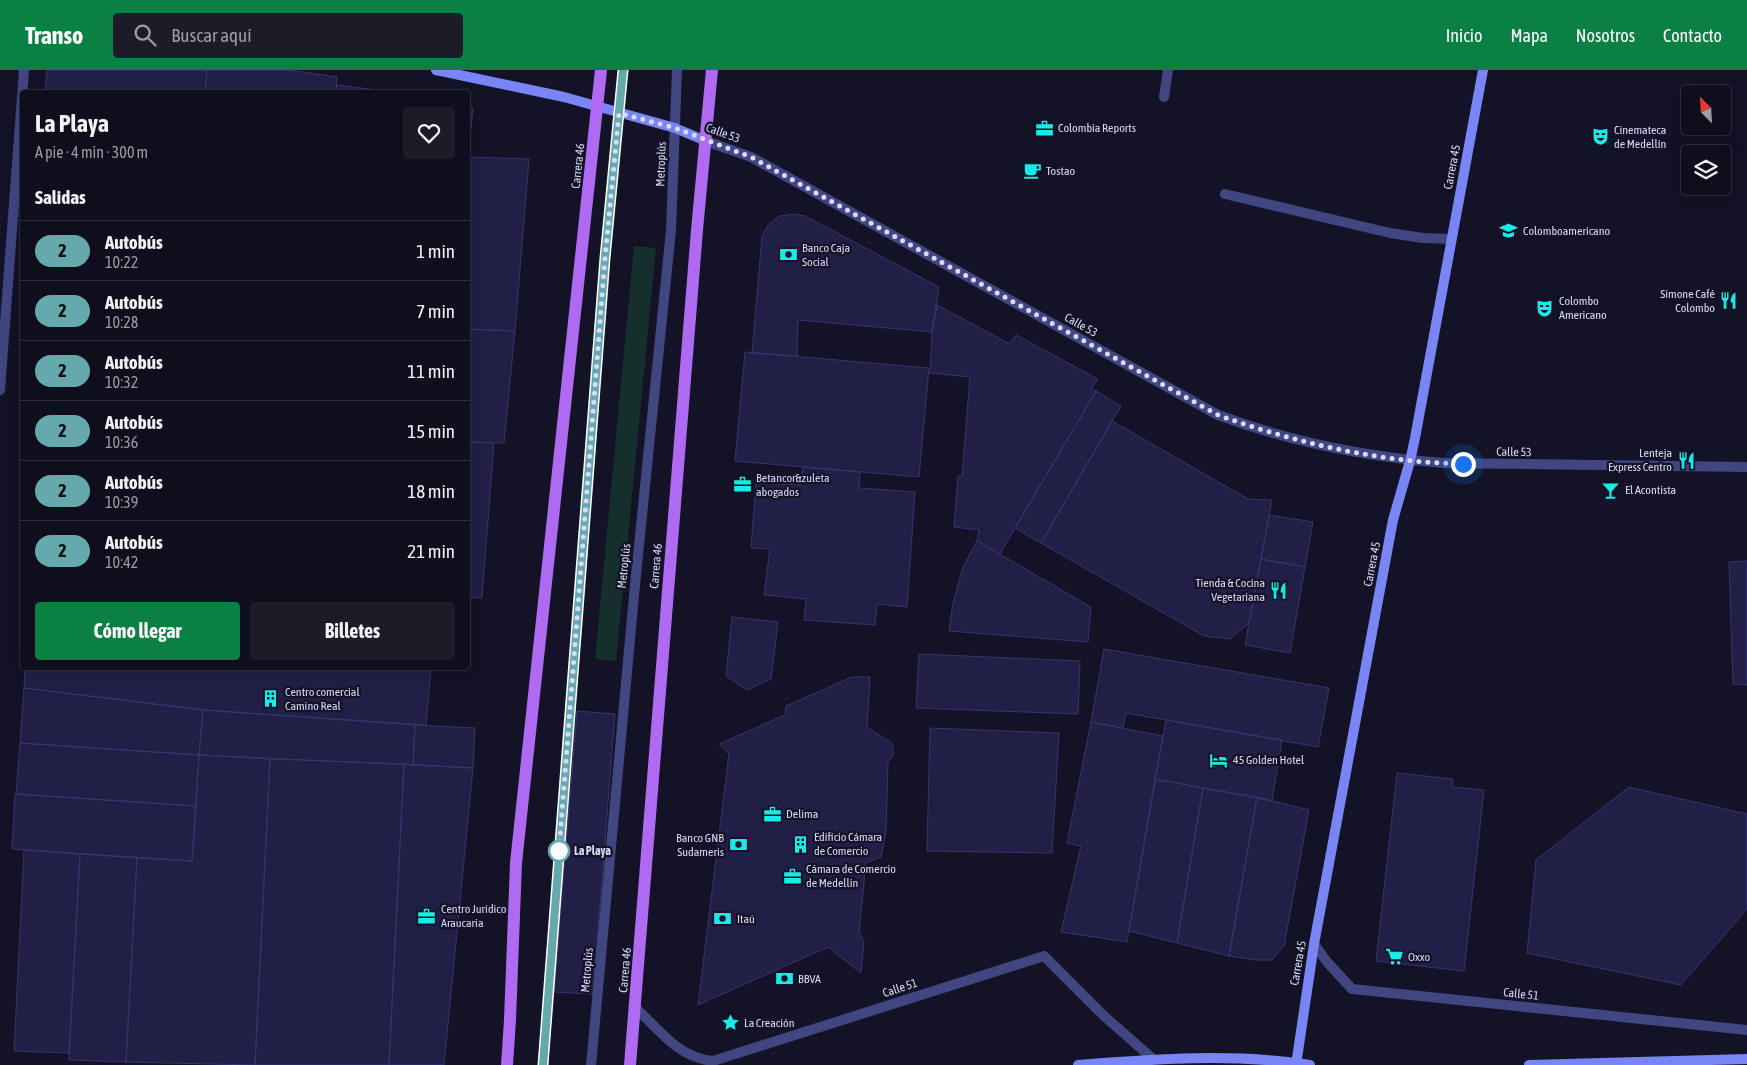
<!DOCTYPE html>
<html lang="es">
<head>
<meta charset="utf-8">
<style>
  body { margin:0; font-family:"Asap Condensed",sans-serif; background:#1c1c29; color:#f1f3f6; height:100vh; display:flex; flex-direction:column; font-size:19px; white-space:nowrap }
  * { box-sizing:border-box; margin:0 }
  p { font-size:16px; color:#9b9ca3 }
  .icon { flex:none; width:28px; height:28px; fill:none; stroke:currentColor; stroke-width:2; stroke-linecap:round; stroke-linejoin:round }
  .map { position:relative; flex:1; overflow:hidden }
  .panel { position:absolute; left:20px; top:20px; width:450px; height:580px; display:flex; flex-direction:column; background:#0e0e1c; border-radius:5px; box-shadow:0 5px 20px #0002,0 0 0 1px #2e2e3b }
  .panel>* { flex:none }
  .badge { padding:0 10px; border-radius:16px; font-size:18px; line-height:32px }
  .needle { width:32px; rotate:336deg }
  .buttons { position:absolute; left:1681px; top:15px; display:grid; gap:10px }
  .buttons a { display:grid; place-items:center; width:50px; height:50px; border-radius:5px; background:#0e0e1c; box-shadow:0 5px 20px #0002,0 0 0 1px #2e2e3b; font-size:25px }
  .you { position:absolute; width:25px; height:25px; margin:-12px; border:4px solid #fff; border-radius:50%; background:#1a73e8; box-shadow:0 0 0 8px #1a73e833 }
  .map>.badge { position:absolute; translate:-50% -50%; box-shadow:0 0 0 2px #fff }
  h2 { padding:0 15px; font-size:19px; line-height:45px }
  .round { display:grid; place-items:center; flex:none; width:52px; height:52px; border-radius:5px; background:#1c1c29 }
  .summary { display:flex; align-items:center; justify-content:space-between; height:85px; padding:0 15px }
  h1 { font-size:24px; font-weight:700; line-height:38px }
  .cta { display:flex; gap:10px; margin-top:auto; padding:10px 15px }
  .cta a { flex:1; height:58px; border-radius:5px; background:#0b8043; color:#fff; font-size:20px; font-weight:700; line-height:58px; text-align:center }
  .cta a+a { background:#1c1c29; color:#f1f3f6 }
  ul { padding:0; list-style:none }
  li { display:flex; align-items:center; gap:15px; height:60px; padding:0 15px; border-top:1px solid #2e2e3b }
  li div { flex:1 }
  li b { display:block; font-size:19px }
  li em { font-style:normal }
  li .badge { min-width:55px; font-weight:700; text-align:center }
  header { display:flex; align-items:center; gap:30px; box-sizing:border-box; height:70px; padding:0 25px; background:#0b8043; color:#fff }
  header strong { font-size:24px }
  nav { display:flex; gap:28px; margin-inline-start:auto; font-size:18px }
  .search { width:350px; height:45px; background:#1c1c29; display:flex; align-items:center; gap:12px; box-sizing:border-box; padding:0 18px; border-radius:5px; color:#9b9ca3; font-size:19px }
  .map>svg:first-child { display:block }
  .green { fill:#15302c }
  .building { fill:#221f46; stroke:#383370 }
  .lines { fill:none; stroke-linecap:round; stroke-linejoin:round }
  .lane { stroke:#414681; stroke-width:10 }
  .street { stroke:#414681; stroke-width:10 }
  .secondary { stroke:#7985f4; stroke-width:10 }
  .primary { stroke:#af6af2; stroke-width:12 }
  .line-casing { stroke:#fff; stroke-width:11 }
  .line { stroke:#65a9ac; stroke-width:8 }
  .walk { stroke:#dadafc; stroke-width:5; stroke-dasharray:0 9 }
  .stop-dot { fill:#fff; stroke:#65a9ac; stroke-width:2.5 }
  .labels { text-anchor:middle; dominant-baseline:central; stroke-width:4.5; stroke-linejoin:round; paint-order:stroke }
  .poi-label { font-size:12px; fill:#dadafc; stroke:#131226; text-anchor:start }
  .street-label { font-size:12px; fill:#dadafc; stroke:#131226 }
  .stop-label { font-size:12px; font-weight:bold; fill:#dadafc; stroke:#131226; text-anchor:start }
</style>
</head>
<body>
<header>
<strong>Transo</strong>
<div class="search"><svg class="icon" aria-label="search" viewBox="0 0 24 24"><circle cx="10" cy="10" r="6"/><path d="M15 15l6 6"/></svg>Buscar aquí</div>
<nav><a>Inicio</a><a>Mapa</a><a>Nosotros</a><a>Contacto</a></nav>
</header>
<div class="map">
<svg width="1747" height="995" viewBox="0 0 1747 995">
  <rect width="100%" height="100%" fill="#131226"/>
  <!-- green -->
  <path class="green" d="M634,176L656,178L616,591L595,589Z"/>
  <!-- building -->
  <path class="building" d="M47,0H207L205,22H45Z
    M207,0H289L337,7L336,22H205Z
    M337,15L393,22H336Z
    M468,37L473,38L468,86Z
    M468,87L529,89L515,261L468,259Z
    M793,144L805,146L939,217L932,262L798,250L797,286L752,283L762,166L769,154L780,146Z
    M937,235L1010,274L1016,265L1098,309L1091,319L1096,321L1000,484L977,471L979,460L954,457L958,406H962L970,307L930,303L932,262Z
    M468,259L515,261L504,373L468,372Z
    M745,282L929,298L919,407L735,391Z
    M1096,321L1121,336L1041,473L1015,458Z
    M1112,351L1248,429L1272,430L1249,553L1230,569L1204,566L1041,473Z
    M468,372L494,373L482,528L468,527Z
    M803,397L860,402L859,418L915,422L907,537L877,534L875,555L804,550L806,529L764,525L770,479L751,478L756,413L800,415Z
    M1269,445L1313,452L1305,497L1261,489Z
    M977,471L1091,537L1088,572L949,561L953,533L963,497Z
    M1261,489L1305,497L1290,583L1245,575Z
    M1747,491V615L1733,614L1729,492Z
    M732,547L778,552L771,609L747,620L726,606Z
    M1104,579L1329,618L1318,677L1126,643L1123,658L1091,652Z
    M919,584L1080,591L1078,644L916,638Z
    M25,598H431L426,655L203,640L24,618Z
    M852,607H870L867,657L892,673L894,684L888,692L886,761L881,787L866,793L859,862L864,872L861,903L828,877L698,935L729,684L719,674L785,645L786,636Z
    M24,618L203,640L199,685L20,673Z
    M203,640L415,655L413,695L199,685Z
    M577,641L615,644L593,924L554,922Z
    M1166,650L1282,670L1272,731L1155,709Z
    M1091,652L1163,666L1127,872L1061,862L1081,776L1067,773Z
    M415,655L475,658L473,698L413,695Z
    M930,658L1059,663L1052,783L927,781Z
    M20,673L199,685L196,736L16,724Z
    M199,685L270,689L255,995L126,992L137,788L192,791Z
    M270,689L404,694L389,995H255Z
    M404,694L473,698L444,995H389Z
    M1397,703L1453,709L1452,717L1484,720L1464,901L1376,891Z
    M1155,709L1203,718L1177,873L1129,861Z
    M1629,717L1747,744V839L1681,915L1527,883L1536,790Z
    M1203,718L1257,727L1229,886L1177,873Z
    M15,724L196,736L192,791L12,779Z
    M1257,727L1309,740L1284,876L1272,890H1256L1229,886Z
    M24,780L80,784L69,983L14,981Z
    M80,784L137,788L126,992L69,990Z"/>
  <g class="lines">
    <!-- lane -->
    <path class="lane" d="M1164,27L1168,0
      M1225,124L1390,163L1423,168L1451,169
      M543,995L605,188L623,0
      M591,995L635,515L671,160L677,0"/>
    <!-- street -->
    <path class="street" d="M706,71L751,87L1218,345C1291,372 1367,387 1444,393L1747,397
      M0,320L24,0
      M1314,874L1327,892L1352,919L1747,960
      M636,938C659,960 679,988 713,991L1044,886L1103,945L1153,989"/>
    <!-- secondary -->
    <path class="secondary" d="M436,0L564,27L675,58L706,71
      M1078,995C1155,989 1233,983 1310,995
      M1296,995L1314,874L1393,450L1410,391L1415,368L1483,0
      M1529,995L1747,989"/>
    <!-- primary -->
    <path class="primary" d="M507,995L510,950L516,793L601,0
      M630,995L697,160L712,0"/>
  </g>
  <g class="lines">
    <defs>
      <path id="line" d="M543,995L605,188L623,0"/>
    </defs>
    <!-- line casing -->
    <use href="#line" class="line-casing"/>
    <!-- line -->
    <use href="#line" class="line"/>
    <!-- walk -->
    <path class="walk" d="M559,781L605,188L619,43L675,58L751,87L1218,345C1296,373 1379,392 1463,394"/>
  </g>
  <!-- icons -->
  <defs>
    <symbol id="office-bare" viewBox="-9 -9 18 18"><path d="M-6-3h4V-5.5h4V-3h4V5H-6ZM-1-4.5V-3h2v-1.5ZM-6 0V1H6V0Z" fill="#17ebe7" stroke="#131226" stroke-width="2.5" paint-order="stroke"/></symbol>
    <symbol id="theatre-bare" viewBox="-9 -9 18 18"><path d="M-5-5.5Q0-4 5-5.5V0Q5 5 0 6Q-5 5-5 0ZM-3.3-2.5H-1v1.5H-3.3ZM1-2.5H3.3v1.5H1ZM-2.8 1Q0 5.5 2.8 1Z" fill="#17ebe7" stroke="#131226" stroke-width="2.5" paint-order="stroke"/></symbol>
    <symbol id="cafe-bare" viewBox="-9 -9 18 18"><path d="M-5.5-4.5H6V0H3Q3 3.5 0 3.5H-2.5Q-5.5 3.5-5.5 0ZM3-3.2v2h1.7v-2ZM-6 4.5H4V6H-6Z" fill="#17ebe7" stroke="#131226" stroke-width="2.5" paint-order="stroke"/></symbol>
    <symbol id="school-bare" viewBox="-9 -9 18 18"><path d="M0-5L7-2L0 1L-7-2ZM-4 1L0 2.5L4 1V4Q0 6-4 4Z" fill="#17ebe7" stroke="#131226" stroke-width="2.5" paint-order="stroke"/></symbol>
    <symbol id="bank-bare" viewBox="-9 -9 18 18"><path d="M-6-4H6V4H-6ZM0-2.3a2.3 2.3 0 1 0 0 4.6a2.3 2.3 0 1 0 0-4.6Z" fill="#17ebe7" stroke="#131226" stroke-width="2.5" paint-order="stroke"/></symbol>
    <symbol id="restaurant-bare" viewBox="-9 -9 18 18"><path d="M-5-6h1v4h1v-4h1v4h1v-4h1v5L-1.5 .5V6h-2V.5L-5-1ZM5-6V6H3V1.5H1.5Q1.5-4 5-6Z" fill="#17ebe7" stroke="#131226" stroke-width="2.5" paint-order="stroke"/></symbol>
    <symbol id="bar-bare" viewBox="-9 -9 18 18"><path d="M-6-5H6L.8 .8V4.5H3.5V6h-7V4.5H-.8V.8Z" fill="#17ebe7" stroke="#131226" stroke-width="2.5" paint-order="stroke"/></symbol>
    <symbol id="building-bare" viewBox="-9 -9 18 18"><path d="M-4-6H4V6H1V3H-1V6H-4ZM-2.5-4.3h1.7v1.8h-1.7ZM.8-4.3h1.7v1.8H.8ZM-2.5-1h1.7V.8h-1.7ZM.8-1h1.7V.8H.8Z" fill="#17ebe7" stroke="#131226" stroke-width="2.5" paint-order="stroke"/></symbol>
    <symbol id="hotel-bare" viewBox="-9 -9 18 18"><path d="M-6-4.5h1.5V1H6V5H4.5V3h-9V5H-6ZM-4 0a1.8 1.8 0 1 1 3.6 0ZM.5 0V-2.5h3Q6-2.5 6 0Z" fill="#17ebe7" stroke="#131226" stroke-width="2.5" paint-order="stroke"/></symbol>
    <symbol id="supermarket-bare" viewBox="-9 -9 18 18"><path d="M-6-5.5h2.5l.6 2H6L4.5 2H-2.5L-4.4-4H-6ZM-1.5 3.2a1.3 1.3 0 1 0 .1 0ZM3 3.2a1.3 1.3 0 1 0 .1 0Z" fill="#17ebe7" stroke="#131226" stroke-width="2.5" paint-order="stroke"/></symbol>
    <symbol id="sight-bare" viewBox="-9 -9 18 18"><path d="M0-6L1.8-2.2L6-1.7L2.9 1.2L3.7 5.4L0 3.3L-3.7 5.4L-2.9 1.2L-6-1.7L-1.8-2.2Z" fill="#17ebe7" stroke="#131226" stroke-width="2.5" paint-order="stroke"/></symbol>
  </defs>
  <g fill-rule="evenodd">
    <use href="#office-bare" x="1032" y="46" width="25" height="25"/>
    <use href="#theatre-bare" x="1588" y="54" width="25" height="25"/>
    <use href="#cafe-bare" x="1020" y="88" width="25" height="25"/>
    <use href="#school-bare" x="1496" y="148" width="25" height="25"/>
    <use href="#bank-bare" x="776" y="172" width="25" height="25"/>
    <use href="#restaurant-bare" x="1716" y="218" width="25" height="25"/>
    <use href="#theatre-bare" x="1532" y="226" width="25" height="25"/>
    <use href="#restaurant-bare" x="1674" y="378" width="25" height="25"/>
    <use href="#office-bare" x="730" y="402" width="25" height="25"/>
    <use href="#bar-bare" x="1598" y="408" width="25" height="25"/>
    <use href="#restaurant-bare" x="1266" y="508" width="25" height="25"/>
    <use href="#building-bare" x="258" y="616" width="25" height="25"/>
    <use href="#hotel-bare" x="1206" y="678" width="25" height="25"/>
    <use href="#office-bare" x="760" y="732" width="25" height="25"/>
    <use href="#building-bare" x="788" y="762" width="25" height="25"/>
    <use href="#bank-bare" x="726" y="762" width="25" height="25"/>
    <use href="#office-bare" x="780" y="794" width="25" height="25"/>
    <use href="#office-bare" x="414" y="834" width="25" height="25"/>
    <use href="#bank-bare" x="710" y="836" width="25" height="25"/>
    <use href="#supermarket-bare" x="1382" y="874" width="25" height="25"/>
    <use href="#bank-bare" x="772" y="896" width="25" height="25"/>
    <use href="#sight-bare" x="718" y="940" width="25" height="25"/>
  </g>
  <!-- markers -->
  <circle class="stop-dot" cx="559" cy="781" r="10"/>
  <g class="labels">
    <!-- poi labels -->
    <g class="poi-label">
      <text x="1058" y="58">Colombia Reports</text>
      <text x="1614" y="60">Cinemateca<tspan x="1614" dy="14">de Medellín</tspan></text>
      <text x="1046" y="101">Tostao</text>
      <text x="1523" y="161">Colomboamericano</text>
      <text x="802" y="178">Banco Caja<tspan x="802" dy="14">Social</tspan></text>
      <text x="1715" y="224" text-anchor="end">Simone Café<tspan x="1715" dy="14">Colombo</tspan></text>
      <text x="1559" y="231">Colombo<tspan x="1559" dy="14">Americano</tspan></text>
      <text x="1672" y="383" text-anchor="end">Lenteja<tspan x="1672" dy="14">Express Centro</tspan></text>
      <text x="756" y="408">Betancor&amp;zuleta<tspan x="756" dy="14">abogados</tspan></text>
      <text x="1625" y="420">El Acontista</text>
      <text x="1265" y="513" text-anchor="end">Tienda &amp; Cocina<tspan x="1265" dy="14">Vegetariana</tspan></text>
      <text x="285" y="622">Centro comercial<tspan x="285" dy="14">Camino Real</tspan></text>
      <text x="1233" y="690">45 Golden Hotel</text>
      <text x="786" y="744">Delima</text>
      <text x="814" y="767">Edificio Cámara<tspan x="814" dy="14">de Comercio</tspan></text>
      <text x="724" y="768" text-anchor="end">Banco GNB<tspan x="724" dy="14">Sudameris</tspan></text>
      <text x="806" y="799">Cámara de Comercio<tspan x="806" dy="14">de Medellín</tspan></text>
      <text x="441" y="839">Centro Jurídico<tspan x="441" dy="14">Araucaria</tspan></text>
      <text x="737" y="849">Itaú</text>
      <text x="1408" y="887">Oxxo</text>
      <text x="798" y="909">BBVA</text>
      <text x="744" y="953">La Creación</text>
    </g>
    <!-- street labels -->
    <g class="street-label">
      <text transform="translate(723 63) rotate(20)">Calle 53</text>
      <text transform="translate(661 94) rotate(-88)">Metroplús</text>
      <text transform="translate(578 96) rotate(-84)">Carrera 46</text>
      <text transform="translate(1452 97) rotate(-79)">Carrera 45</text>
      <text transform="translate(1081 255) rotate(29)">Calle 53</text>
      <text transform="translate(1514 382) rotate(1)">Calle 53</text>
      <text transform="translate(1372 494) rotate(-79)">Carrera 45</text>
      <text transform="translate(624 496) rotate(-84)">Metroplús</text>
      <text transform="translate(656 496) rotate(-85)">Carrera 46</text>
      <text transform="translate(1298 893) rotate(-80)">Carrera 45</text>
      <text transform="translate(587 900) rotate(-85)">Metroplús</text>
      <text transform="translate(625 900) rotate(-85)">Carrera 46</text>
      <text transform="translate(900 918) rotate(-18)">Calle 51</text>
      <text transform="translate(1521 924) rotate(6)">Calle 51</text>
    </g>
    <!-- stop labels -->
    <g class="stop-label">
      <text x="574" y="781">La Playa</text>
    </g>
  </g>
</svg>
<div class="buttons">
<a><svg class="needle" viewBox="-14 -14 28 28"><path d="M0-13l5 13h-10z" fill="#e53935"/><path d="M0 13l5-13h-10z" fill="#9b9ca3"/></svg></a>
<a><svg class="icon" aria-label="layers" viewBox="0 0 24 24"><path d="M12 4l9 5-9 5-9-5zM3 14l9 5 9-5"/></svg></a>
</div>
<div class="you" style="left:1463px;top:394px"></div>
<section class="panel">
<div class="summary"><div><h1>La Playa</h1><p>A pie · 4 min · 300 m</p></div><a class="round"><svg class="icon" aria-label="heart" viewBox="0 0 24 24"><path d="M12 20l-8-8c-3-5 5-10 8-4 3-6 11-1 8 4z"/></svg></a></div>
<h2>Salidas</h2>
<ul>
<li><span class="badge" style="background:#65a9ac;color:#111">2</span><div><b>Autobús</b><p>10:22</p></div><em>1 min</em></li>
<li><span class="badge" style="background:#65a9ac;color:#111">2</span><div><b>Autobús</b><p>10:28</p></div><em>7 min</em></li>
<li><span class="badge" style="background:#65a9ac;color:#111">2</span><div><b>Autobús</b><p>10:32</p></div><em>11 min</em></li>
<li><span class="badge" style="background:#65a9ac;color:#111">2</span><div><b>Autobús</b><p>10:36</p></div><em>15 min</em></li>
<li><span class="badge" style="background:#65a9ac;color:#111">2</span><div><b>Autobús</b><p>10:39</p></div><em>18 min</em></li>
<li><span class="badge" style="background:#65a9ac;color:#111">2</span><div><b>Autobús</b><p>10:42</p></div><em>21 min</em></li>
</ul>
<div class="cta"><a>Cómo llegar</a><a>Billetes</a></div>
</section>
</div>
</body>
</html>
